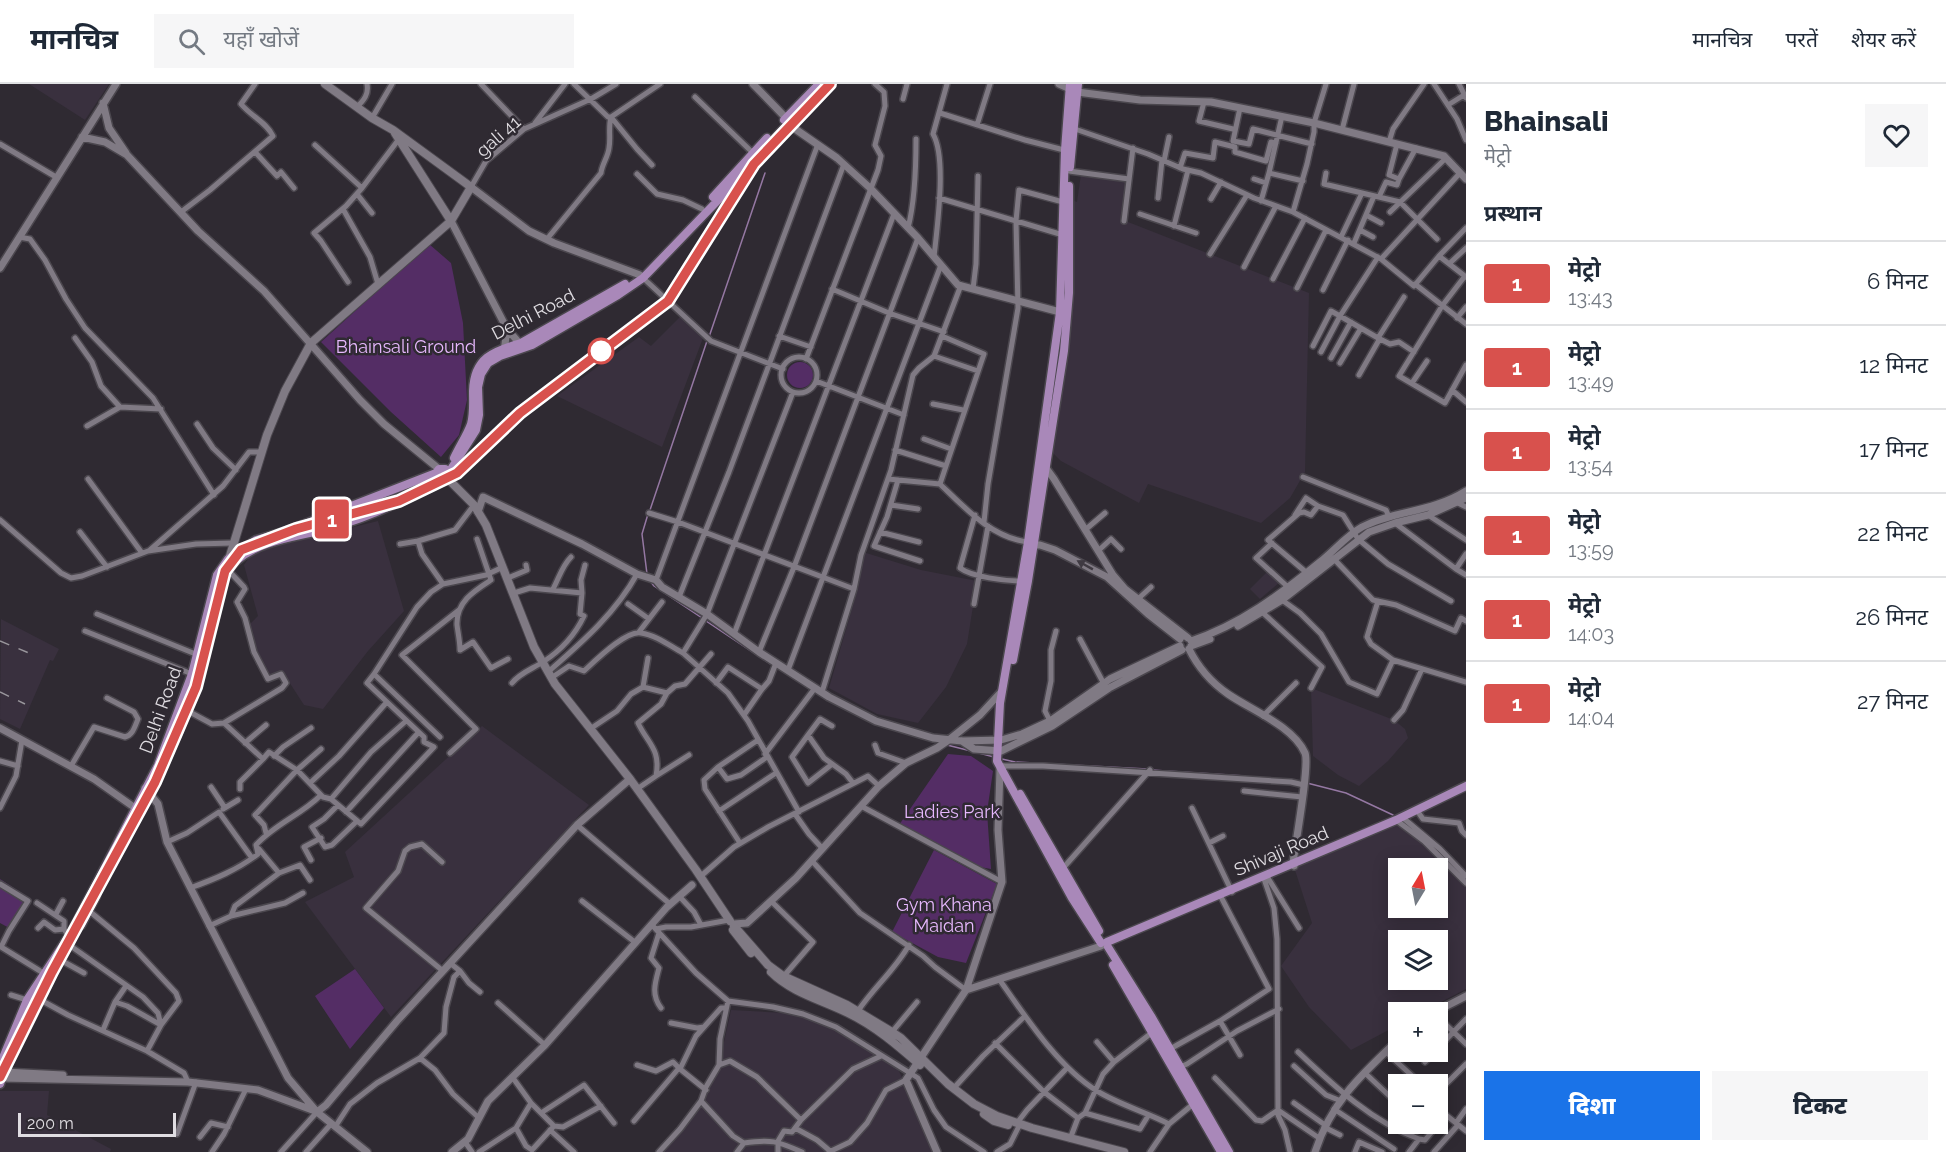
<!DOCTYPE html>
<html lang="hi">
<head>
<meta charset="utf-8">
<style>
  body { margin:0; font-family:Raleway,"Noto Sans Devanagari",sans-serif; background:#f6f6f7; color:#1f2937; height:100vh; display:flex; flex-direction:column; font-size:22px; white-space:nowrap }
  * { box-sizing:border-box; margin:0 }
  p { font-size:20px; color:#747a83 }
  .icon { flex:none; width:33px; height:33px; fill:none; stroke:currentColor; stroke-width:2; stroke-linecap:round; stroke-linejoin:round }
  .map { position:relative; flex:1; overflow:hidden }
  .drawer { display:flex; flex-direction:column; background:#fff; width:480px }
  .drawer>* { flex:none }
  .badge { padding:0 12px; border-radius:4px; font-size:21px; line-height:39px }
  .needle { width:39px; rotate:10deg }
  .fabs { position:absolute; left:1388px; top:774px; display:grid; gap:12px }
  .fabs a { display:grid; place-items:center; width:60px; height:60px; border-radius:0px; background:#fff; box-shadow:0 3px 15px #0003; font-size:30px }
  .scale { position:absolute; left:18px; bottom:15px; width:158px; box-sizing:border-box; padding-left:6px; border:3px solid #e0dde2; border-top:0; font-size:16px; line-height:21px; white-space:nowrap; color:#e0dde2; -webkit-text-stroke:4px #2f2a32; paint-order:stroke }
  .map>.badge { position:absolute; translate:-50% -50%; box-shadow:0 0 0 3px #fff }
  h2 { padding:0 18px; font-size:22px; line-height:54px }
  .round { display:grid; place-items:center; flex:none; width:63px; height:63px; border-radius:0px; background:#f6f6f7 }
  .head { display:flex; align-items:center; justify-content:space-between; height:102px; padding:0 18px }
  h1 { font-size:28px; font-weight:800; line-height:45px }
  .cta { display:flex; gap:12px; margin-top:auto; padding:12px 18px }
  .cta a { flex:1; height:69px; border-radius:0px; background:#1a73e8; color:#fff; font-size:24px; font-weight:800; line-height:69px; text-align:center }
  .cta a+a { background:#f6f6f7; color:#1f2937 }
  ul { padding:0; list-style:none }
  li { display:flex; align-items:center; gap:18px; height:84px; padding:0 18px; border-top:2px solid #e0e1e3 }
  li div { flex:1 }
  li b { display:block; font-size:22px }
  li em { font-style:normal }
  li .badge { min-width:66px; font-weight:700; text-align:center }
  header { display:flex; align-items:center; gap:36px; box-sizing:border-box; height:84px; padding:0 30px; background:#fff; border-bottom:2px solid #e0e1e3 }
  header strong { font-size:28px }
  nav { display:flex; gap:33px; margin-inline-start:auto; font-size:21px }
  .search { width:420px; height:54px; background:#f6f6f7; display:flex; align-items:center; gap:15px; box-sizing:border-box; padding:0 21px; border-radius:0px; color:#747a83; font-size:22px }
  main { display:flex; flex:1; min-height:0 }
  .map>svg:first-child { display:block }
  .built { fill:#39303e; fill-rule:evenodd }
  .green { fill:#542d65 }
  .lines { fill:none; stroke-linecap:round; stroke-linejoin:round }
  .stream { stroke:#9578a3; stroke-width:1.5 }
  .minor-casing { stroke:#4b474e; stroke-width:8 }
  .tertiary-casing { stroke:#4b474e; stroke-width:10 }
  .secondary-casing { stroke:#4b474e; stroke-width:10 }
  .primary-casing { stroke:#4b474e; stroke-width:11 }
  .minor { stroke:#807a84; stroke-width:5 }
  .tertiary { stroke:#807a84; stroke-width:7 }
  .secondary { stroke:#807a84; stroke-width:8 }
  .primary { stroke:#a988b9; stroke-width:8 }
  .rail { stroke:#99969c; stroke-width:1.5; stroke-dasharray:10 10; stroke-linecap:butt }
  .oneway { fill:#3f3a42 }
  .line-casing { stroke:#fff; stroke-width:14 }
  .line { stroke:#d8514d; stroke-width:9 }
  .stop-dot { fill:#fff; stroke:#d8514d; stroke-width:3 }
  .labels { text-anchor:middle; dominant-baseline:central; stroke-width:5; stroke-linejoin:round; paint-order:stroke }
  .street-label { font-size:18px; fill:#e0dde2; stroke:#2f2a32 }
  .park-label { font-size:18px; fill:#e7b8fe; stroke:#2f2a32 }
</style>
</head>
<body>
<header>
<strong>मानचित्र</strong>
<div class="search"><svg class="icon" aria-label="search" viewBox="0 0 24 24"><circle cx="10" cy="10" r="6"/><path d="M15 15l6 6"/></svg>यहाँ खोजें</div>
<nav><a>मानचित्र</a><a>परतें</a><a>शेयर करें</a></nav>
</header>
<main>
<div class="map">
<svg width="1466" height="1068" viewBox="0 0 1466 1068">
  <rect width="100%" height="100%" fill="#2f2a32"/>
  <!-- built -->
  <path class="built" d="M29,0H109L85,36Z
    M1081,90L1126,96L1123,136L1309,209L1305,388L1290,414L1261,439L1148,400L1139,419L1061,377L1047,363L1072,116L1077,118Z
    M680,233L703,254L662,363L557,312L639,253L651,262Z
    M378,437L404,527L368,567L323,625L304,621L282,587L268,593L246,544L258,532L244,481L250,472L276,462Z
    M863,468L921,486L977,497L967,560L946,603L918,639L877,630L829,604L858,504Z
    M1268,487L1280,498L1260,515L1250,505Z
    M1,535L59,565L53,577L50,576L20,645L0,635Z
    M1311,604L1394,636L1405,645L1408,654L1388,677L1359,702L1338,691L1313,672Z
    M482,642L589,721L391,933L305,818L354,793L345,768Z
    M1396,741L1423,760L1466,802V905L1422,928H1398V941L1351,966L1309,923L1281,882L1312,839L1294,783ZM1398,784H1437V824H1398ZM1398,856H1437V896H1398Z
    M731,926L803,930L836,943L896,981L927,1045L935,1068H658L701,1017L719,981Z
    M0,1007H49L47,1031L111,1065L110,1068H0Z"/>
  <!-- green -->
  <path class="green" d="M429,160L451,179L463,239L467,316L459,351L441,373L391,328L321,258Z
    M787 291a13 13 0 1 1 26 0a13 13 0 1 1-26 0Z
    M948,670L971,672L993,687L987,728L991,785L980,783L899,741Z
    M934,766L997,800L966,879L938,873L892,848Z
    M0,795L31,815L11,845L0,839Z
    M355,885L384,924L350,965L315,912Z"/>
  <g class="lines">
    <!-- stream -->
    <path class="stream" d="M709,253L765,89
      M650,426L707,257
      M647,490L642,450L648,430
      M650,497L654,502L702,534
      M706,537L772,581
      M824,614L865,635
      M947,661L971,667
      M979,669L994,673
      M1002,675L1015,678L1147,685
      M1151,686L1245,692
      M1307,699L1346,709L1393,731"/>
    <defs>
      <path id="minor" d="M481,0L524,45
        M574,0L608,33H611L637,65L652,81
        M1434,0L1457,35L1466,56
        M1459,0L1466,14
        M695,13L753,69
        M903,15L907,0
        M1204,18L1199,37L1233,45
        M1448,21L1464,11
        M357,23C364,16 369,10 367,0
        M1240,24L1233,57L1249,60L1253,45L1312,60
        M940,29L1025,56L1068,67
        M372,34L392,0
        M535,39L565,0
        M977,41L990,0
        M1072,44L1148,70L1183,85L1201,89L1254,114L1293,128L1381,175L1414,202L1439,172L1466,193
        M1342,46L1354,0
        M1389,58L1393,45L1424,0
        M0,60L56,93
        M1397,60L1389,91L1399,95L1416,64
        M315,61L362,104
        M255,68L277,92L281,88L294,104
        M1164,77L1169,53
        M1180,84L1185,69L1213,74L1215,58L1235,63V68L1266,77L1271,58L1276,59
        M1069,87L1129,95
        M1269,89L1282,32
        M1326,89L1324,100L1362,109
        M637,90L657,110L683,116L702,125
        M1254,95L1266,99
        M471,103L486,77L524,45L591,15L616,0
        M357,110L372,129
        M1379,113L1386,98L1397,101L1399,95
        M939,114L1063,151
        M1158,114L1162,76
        M1211,115L1221,98
        M1261,117L1269,89L1303,97
        M343,125L370,173L378,200
        M181,128L210,106L273,52C266,38 252,33 241,20L255,0
        M1293,128L1307,80L1314,48V39L1326,0
        M1390,128L1446,74
        M1140,130L1196,149
        M1366,131L1381,139
        M1124,137L1133,64
        M1174,142L1188,86
        M908,144C915,117 916,84 916,55
        M1360,146L1373,153
        M19,153L30,155L45,176L66,215L85,244L153,314L214,411
        M1341,153L1362,109L1400,118L1437,155
        M547,155L601,89C602,80 608,73 609,64C611,54 608,44 611,33L660,0
        M1354,159L1374,112
        M1210,170L1247,111
        M1439,172L1466,144
        M934,173C937,144 947,74 933,50L947,0
        M1381,175L1460,89
        M1450,179L1466,164
        M1244,183L1276,122
        M641,192L711,257L783,285
        M1465,192L1442,222L1399,292L1445,319L1466,281
        M1273,195L1305,134
        M348,198L321,157L314,149L346,122L362,104L399,55
        M1415,200L1466,240
        M1297,204L1326,146
        M832,205L889,229L944,248
        M973,205L976,180L978,92
        M1323,206L1348,156
        M1457,234L1466,223
        M779,252L811,263
        M942,252L984,270L946,382
        M75,254L92,278L101,302L120,323
        M1313,262L1331,227L1340,232L1378,173
        M1321,268L1340,232L1378,254L1404,213
        M934,272L978,287
        M781 291a18 18 0 1 1 36 0a18 18 0 1 1-36 0Z
        M1331,274L1351,238
        M806,275L878,86L881,72L875,61L885,22L884,8L875,0
        M1340,279L1361,244
        M1359,291L1379,256L1378,254L1390,260L1399,258L1414,268
        M816,297L904,331
        M1412,299L1427,277
        M1452,306L1466,318
        M933,320L963,326
        M197,340L213,364L236,386
        M87,342L120,323L161,325
        M924,355L951,365
        M895,366L946,382L940,400C965,424 992,454 1028,458
        M1303,393L1386,426L1389,433
        M88,395L142,469
        M888,395L940,400
        M898,396L887,433L874,462L920,477
        M1458,419L1466,423
        M891,421L918,425
        M649,429L678,438L854,505
        M975,431L960,484C972,493 1005,497 1021,497
        M1295,431L1306,414L1318,422
        M1428,431L1466,456
        M0,436L61,489L71,494L82,492L148,467L196,460L233,459
        M984,438L988,400L1018,224L1016,137L1019,106L1063,118
        M1395,439L1456,485L1466,470
        M1085,446L1105,429
        M80,448L107,483
        M880,448L919,458
        M477,455L491,496C474,507 456,518 457,541C458,549 460,558 460,566L473,558L491,584L508,575
        M1272,459L1256,474L1289,504
        M400,460L418,457
        M150,466L223,402L249,368H261
        M1098,467L1111,455L1121,465
        M1333,474L1373,516L1396,521L1455,547L1461,534L1466,537
        M1456,485L1466,491
        M1307,489L1268,456L1299,429L1304,428L1311,431L1318,422L1343,431L1358,455L1388,480L1451,517
        M508,494L527,486L526,481
        M656,496L818,60
        M443,500L422,470L418,457L455,446L474,421
        M553,505C559,494 562,482 571,473
        M582,509L581,496L585,481
        M679,513L729,388L844,80
        M1138,515L1151,503
        M1282,516L1300,529L1321,550L1349,598L1377,610L1393,576L1466,598
        M1378,517L1367,553L1371,560L1393,576
        M628,520L649,535
        M974,520L988,442
        M1262,528L1322,583L1311,604
        M97,530L198,571
        M85,547L192,590
        M639,548L662,518
        M734,550L894,130
        M1080,555L1104,600
        M759,568L794,483L918,154
        M683,569L728,609L748,637L799,728
        M788,586L941,181
        M548,588C581,559 615,530 637,490
        M551,594L569,582L584,587C595,577 626,546 641,549C656,551 670,562 683,569L707,530L793,308
        M512,599C520,589 532,585 543,578C560,567 575,551 584,532L580,530L582,509L530,504L514,509
        M716,599L728,583L762,605L744,631
        M643,603L648,574
        M762,605L769,597L776,579
        M822,608L854,505L861,471L891,386L913,291L919,284L934,272L961,201
        M186,626L212,640L224,639L263,675L269,668L297,686L323,713L331,715L361,740L434,663L424,658V653L367,599L374,590
        M1263,632L1296,599
        M1394,636L1403,626L1422,585
        M1050,637L1045,627L1051,597V566L1056,547
        M224,639L282,604L286,599L281,590L268,595L254,568L245,534L237,518L245,505L244,503L229,487
        M590,645L617,627L631,610L643,603L667,609L675,602L685,600L711,570
        M808,651L820,635L832,642
        M440,653L374,590L417,523L431,508L443,500L486,491L503,483
        M245,659L266,641
        M875,661L878,669L906,679
        M450,669L476,645L402,571L459,526
        M765,670L815,604
        M274,672L283,663L311,644
        M0,677L18,682
        M831,681L808,699L792,673L808,651L824,674L846,690L853,699
        M71,682L94,643L125,653C133,651 135,642 138,635L134,628L107,614
        M1004,682H1043L1291,698L1304,701
        M718,683L727,695L741,691L767,673
        M656,692L689,671
        M310,699L339,672L386,619
        M211,703L225,724
        M240,705V698L263,675
        M637,705L656,692C661,665 648,660 638,639L661,620L667,609
        M1244,707L1302,713
        M331,715L371,668L406,637
        M338,721L324,735L312,743L325,763L332,761L357,737
        M861,722L1002,798
        M0,724L16,692L22,656
        M1192,724L1232,808
        M223,725L238,716
        M719,727L776,689
        M346,728L418,649
        M1418,728L1423,735L1459,739L1462,747L1466,751
        M795,730L809,750L823,765
        M1402,733L1440,765L1466,792
        M1396,736L1424,757L1466,799
        M577,741L670,820
        M266,749L264,741L255,731L297,686L321,665
        M167,758L187,749L219,728L252,774
        M740,759L705,705L704,696L718,683L758,656
        M1209,759L1223,752
        M311,776L304,763L321,754
        M812,777L860,829L923,872L935,883L966,906
        M442,778L422,760L410,763L405,767L398,787L366,824L443,887
        M1064,783L1150,686
        M279,789L300,781L310,796
        M701,792L734,763L768,743L868,692L879,702
        M1263,792L1274,824L1277,855L1278,1031L1285,1046L1290,1068
        M1268,794L1299,844
        M0,800L28,817L9,847L1,863L45,890
        M190,804C215,795 237,786 258,770L256,761C275,740 301,731 321,711
        M679,812L694,828L701,841
        M582,817L636,859
        M771,817L813,858L783,893
        M37,819L64,837V845L70,855
        M88,826L134,864L176,909L179,917L161,941
        M56,830L63,817
        M231,832L235,822L279,789L259,765
        M652,841L696,889L728,917L773,923L803,930L836,943L918,994L934,1026L946,1043L984,1068
        M209,842L231,832L285,819L303,809
        M38,844L44,838L55,846L64,845
        M656,845L666,843H691L729,836
        M659,849L651,874L659,884C655,899 651,911 661,924
        M65,858L143,913L158,929L161,941L147,967
        M55,873L84,889
        M460,887L469,899L480,908
        M999,895C1025,932 1058,983 1097,1007C1120,1021 1146,1028 1169,1040
        M11,911L27,916
        M37,914L68,931L147,967L184,989L188,998
        M115,918L127,922L161,941
        M498,919L545,961
        M858,927C874,903 895,886 909,861
        M1437,932L1466,960
        M1220,937L1240,971
        M671,939L697,944L704,943L721,924H725
        M704,943L696,952L680,985L706,1006
        M103,946L115,918L126,902
        M892,948L917,918
        M1097,958L1114,978
        M995,959L1044,1008L1078,1034
        M1170,965L1220,937L1269,905L1220,811
        M1437,965L1466,935
        M1298,968C1334,1002 1372,1038 1419,1055
        M1386,968L1421,1000
        M420,974L435,986L453,1010L479,1034
        M1425,978L1435,968
        M637,981L656,987L673,978L680,985
        M719,981L730,977L757,993L801,1036L853,985L881,972
        M1294,982L1326,1011L1341,1017
        M1180,983L1187,980L1237,947L1279,925
        M1365,989L1398,1020
        M513,994L531,1019L554,1042L532,1066L526,1062L516,1044L531,1019
        M1215,994L1256,1036L1262,1037L1278,1026L1319,1054
        M1447,999L1466,980
        M953,1005L983,972L1025,932
        M701,1017L733,1052L744,1059C771,1055 777,1057 802,1068
        M1294,1019L1325,1041
        M1334,1025L1394,1065
        M541,1029L584,1001L614,1039
        M1085,1029L1140,1045L1148,1032
        M634,1037L679,984
        M1017,1039L1027,1026L1067,984
        M1456,1039L1466,1025
        M554,1042L563,1043L601,1022
        M335,1043L350,1020L377,999L420,974L444,949L446,923L454,893L460,887L450,879
        M1324,1043L1340,1051
        M795,1044L817,1056L830,1067
        M550,1046L574,1068
        M177,1050L196,998
        M200,1053L211,1039L228,1043
        M1070,1055L1078,1034L1085,1029L1103,990L1114,978L1154,947
        M465,1058L472,1068
        M212,1068L224,1050L246,1005
        M281,1068L317,1028
        M306,1068L331,1040
        M479,1068L516,1044
        M659,1068L680,1045L701,1017L706,1003L719,981L720,955L728,917
        M737,1068L744,1059
        M778,1068V1057L784,1047L792,1048L801,1036
        M829,1068L850,1058L867,1039L886,1006L906,996
        M997,1068L1010,1060L1020,1040
        M1150,1068L1169,1040L1192,1021
        M1355,1068L1359,1058L1382,1068
        M1409,1068L1419,1055L1425,1056L1446,1031L1466,1047
        M1434,1068L1458,1041"/>
      <path id="tertiary" d="M753,0L786,34
        M1059,0L1077,8L1140,16L1211,18L1314,39L1444,72L1466,95
        M103,19L109,44L126,69
        M788,40L837,74L870,104L918,154L958,201L1060,228
        M82,53L105,58L127,71L198,147L264,207L360,316L384,340L439,385
        M471,103L529,147L554,159L640,191
        M451,137L507,245L522,262
        M0,184L116,0
        M504,268L507,245
        M1042,383L1046,384L1054,395L1113,491L1125,505L1188,554
        M478,428L483,413L582,460L637,490L656,496L662,503L707,530L759,568L829,613L876,637L933,654L962,657L1001,656L1022,650L1050,637L1110,595L1180,562
        M1034,461H1040L1055,466L1107,493L1148,530L1180,555
        M1238,542L1282,516L1369,448L1395,439L1428,431L1466,414
        M1191,557C1240,541 1281,510 1320,478C1334,467 1346,452 1362,443C1395,426 1431,429 1466,407
        M1191,562L1210,555
        M1189,565C1198,583 1212,599 1228,610C1251,626 1293,642 1305,669C1310,680 1295,762 1293,779L1294,782
        M0,644L94,695L138,726
        M962,657L974,665L1001,667L1052,642L1109,604L1182,566
        M145,704L158,720L167,758L288,994L317,1028L367,1068
        M734,840L747,839L796,794L879,702L906,679L937,664L950,655L980,631L1002,607
        M966,906L1101,862
        M1435,928L1466,912
        M4,988L63,991
        M2,994L188,998L258,1006L315,1027
        M317,1028L326,1021L397,937L577,741L630,695
        M452,1068L468,1055L488,1017L545,961L667,823L692,801
        M937,1068L906,996L966,906L1002,798L998,746L1000,685L1003,683
        M1315,1068C1331,1018 1361,991 1398,956"/>
      <path id="secondary" d="M395,49L451,137
        M447,394L474,421L486,441L534,563L555,600L630,695L696,786L730,837
        M229,475L267,351L285,307L311,259L451,137L471,103L393,46L372,34L325,0
        M734,842L768,881L783,892L847,921L892,948L901,954L948,1000L974,1020L997,1032L1032,1044L1124,1068
        M733,846L751,869
        M771,888C792,909 822,916 848,929C875,942 897,961 920,981
        M984,1030L994,1037L1008,1041"/>
      <path id="primary" d="M1070,0L1065,66L1060,228L1028,458L1000,619L997,677L1072,814L1101,859
        M784,36L819,0
        M1070,83L1078,0
        M713,113L767,54
        M454,374C459,363 467,351 471,340C474,329 473,318 473,307C474,274 493,267 521,259L625,200
        M448,390L476,346L479,331L478,303L481,290L488,279L500,272L532,261L618,211L643,194L724,110L788,40L829,0
        M211,536C216,517 221,491 236,477C260,456 297,453 327,445C368,434 404,417 441,396
        M1013,576L1028,497L1064,267L1069,209V102
        M159,689L179,646L197,592
        M1020,710L1099,847
        M81,841L96,812
        M1107,858L1396,736L1466,702
        M1108,863L1151,932L1229,1068
        M1113,881L1221,1068
        M0,981L27,916L71,849L158,681L192,590L217,491L228,475L256,456L287,447L436,389L439,385H445
        M4,988L50,890
        M0,1000L2,994"/>
    </defs>
    <!-- minor casing -->
    <use href="#minor" class="minor-casing"/>
    <!-- tertiary casing -->
    <use href="#tertiary" class="tertiary-casing"/>
    <!-- secondary casing -->
    <use href="#secondary" class="secondary-casing"/>
    <!-- primary casing -->
    <use href="#primary" class="primary-casing"/>
    <!-- minor -->
    <use href="#minor" class="minor"/>
    <!-- tertiary -->
    <use href="#tertiary" class="tertiary"/>
    <!-- secondary -->
    <use href="#secondary" class="secondary"/>
    <!-- primary -->
    <use href="#primary" class="primary"/>
    <!-- rail -->
    <path class="rail" d="M0,557L29,569
      M0,608L25,620"/>
  </g>
  <!-- one-way arrows -->
  <defs><path id="oneway-solid" d="M-6-.8H1V-3.2L6.5 0L1 3.2V.8H-6Z" transform="scale(1.5)"/></defs>
  <use class="oneway" href="#oneway-solid" transform="translate(1085 481) rotate(-151)"/>
  <g class="lines">
    <defs>
      <path id="line" d="M0,993L52,888L155,698L196,603L225,487L241,466L296,445L399,417L457,389L520,329L668,217L754,80L830,0"/>
    </defs>
    <!-- line casing -->
    <use href="#line" class="line-casing"/>
    <!-- line -->
    <use href="#line" class="line"/>
  </g>
  <!-- markers -->
  <circle class="stop-dot" cx="601" cy="267" r="12"/>
  <g class="labels">
    <!-- street labels -->
    <g class="street-label">
      <text transform="translate(498 52) rotate(-41)">gali 41</text>
      <text transform="translate(533 230) rotate(-27)">Delhi Road</text>
      <text transform="translate(160 626) rotate(-70)">Delhi Road</text>
      <text transform="translate(1281 767) rotate(-23)">Shivaji Road</text>
    </g>
    <!-- park labels -->
    <g class="park-label">
      <text x="406" y="262">Bhainsali Ground</text>
      <text x="952" y="727">Ladies Park</text>
      <text x="944" y="820">Gym Khana<tspan x="944" dy="21">Maidan</tspan></text>
    </g>
  </g>
</svg>
<div class="fabs">
<a><svg class="needle" viewBox="-14 -14 28 28"><path d="M0-13l5 13h-10z" fill="#e53935"/><path d="M0 13l5-13h-10z" fill="#747a83"/></svg></a>
<a><svg class="icon" aria-label="layers" viewBox="0 0 24 24"><path d="M12 4l9 5-9 5-9-5zM3 14l9 5 9-5"/></svg></a>
<a>+</a>
<a>−</a>
</div>
<div class="scale">200 m</div>
<b class="badge" style="left:332px;top:435px;background:#d8514d;color:#fff">1</b>
</div>
<section class="drawer">
<div class="head"><div><h1>Bhainsali</h1><p>मेट्रो</p></div><a class="round"><svg class="icon" aria-label="heart" viewBox="0 0 24 24"><path d="M12 20l-8-8c-3-5 5-10 8-4 3-6 11-1 8 4z"/></svg></a></div>
<h2>प्रस्थान</h2>
<ul>
<li><span class="badge" style="background:#d8514d;color:#fff">1</span><div><b>मेट्रो</b><p>13:43</p></div><em>6 मिनट</em></li>
<li><span class="badge" style="background:#d8514d;color:#fff">1</span><div><b>मेट्रो</b><p>13:49</p></div><em>12 मिनट</em></li>
<li><span class="badge" style="background:#d8514d;color:#fff">1</span><div><b>मेट्रो</b><p>13:54</p></div><em>17 मिनट</em></li>
<li><span class="badge" style="background:#d8514d;color:#fff">1</span><div><b>मेट्रो</b><p>13:59</p></div><em>22 मिनट</em></li>
<li><span class="badge" style="background:#d8514d;color:#fff">1</span><div><b>मेट्रो</b><p>14:03</p></div><em>26 मिनट</em></li>
<li><span class="badge" style="background:#d8514d;color:#fff">1</span><div><b>मेट्रो</b><p>14:04</p></div><em>27 मिनट</em></li>
</ul>
<div class="cta"><a>दिशा</a><a>टिकट</a></div>
</section>
</main>
</body>
</html>
